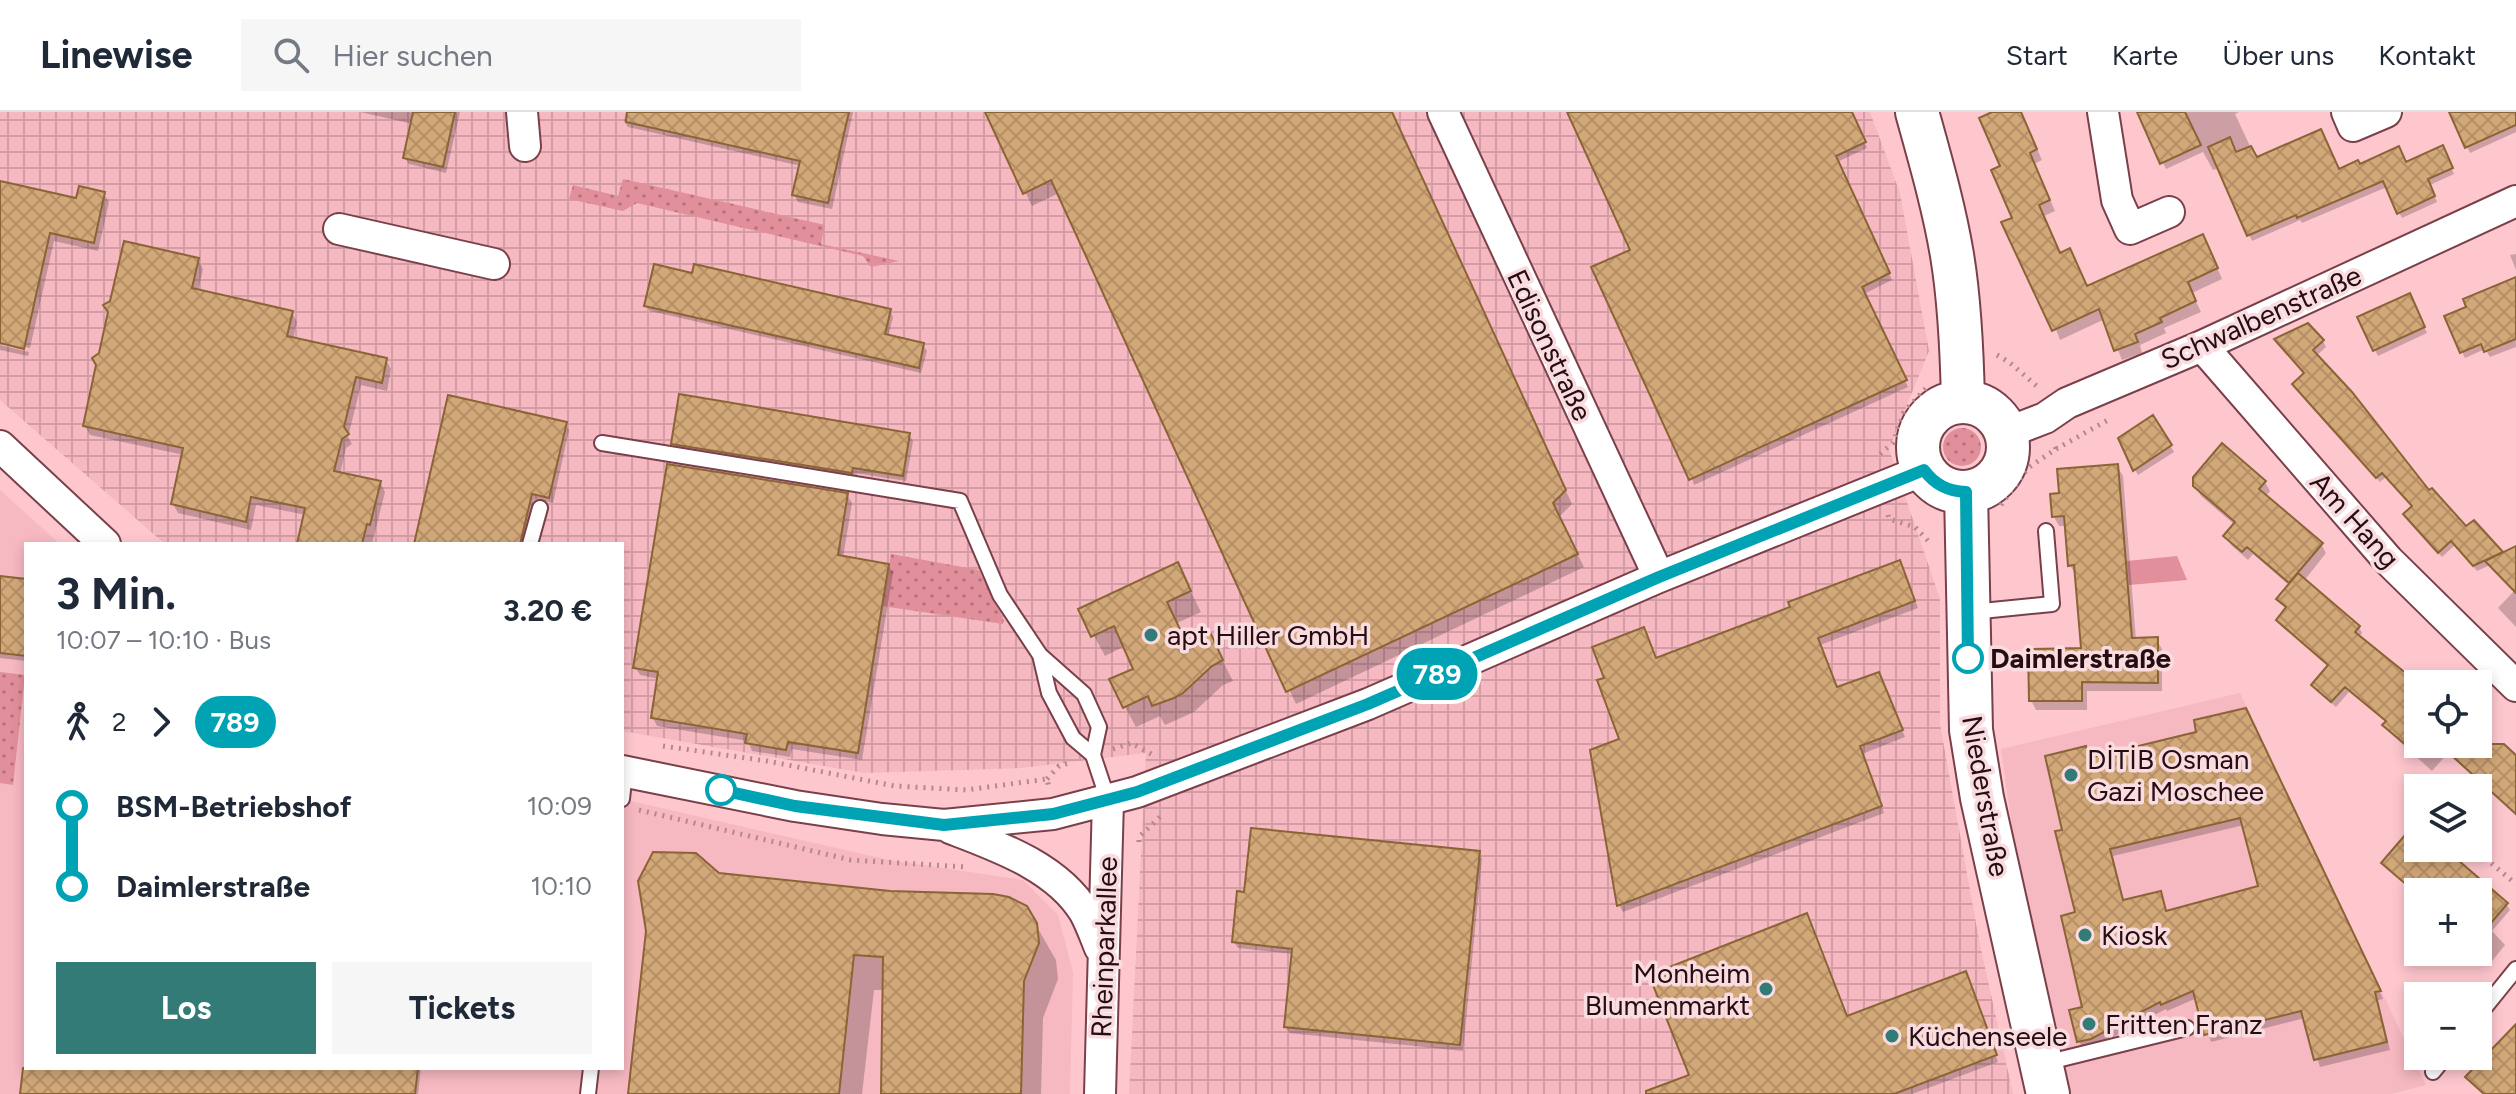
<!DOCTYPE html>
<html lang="de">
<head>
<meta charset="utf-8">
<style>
  body { margin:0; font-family:Figtree,sans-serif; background:#f6f6f7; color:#1f2937; height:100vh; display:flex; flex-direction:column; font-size:30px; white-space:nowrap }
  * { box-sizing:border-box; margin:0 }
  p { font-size:26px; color:#747a83 }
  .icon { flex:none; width:44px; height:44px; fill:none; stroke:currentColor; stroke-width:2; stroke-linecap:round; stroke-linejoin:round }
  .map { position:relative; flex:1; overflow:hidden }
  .sheet { position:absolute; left:24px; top:430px; width:600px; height:528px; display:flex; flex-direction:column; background:#fff; border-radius:0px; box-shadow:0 4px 12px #0003 }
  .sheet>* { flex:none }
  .badge { padding:0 16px; border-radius:26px; font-size:28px; line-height:52px }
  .tools { position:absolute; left:2404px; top:558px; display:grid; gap:16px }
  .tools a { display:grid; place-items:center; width:88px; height:88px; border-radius:0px; background:#fff; box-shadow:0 4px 12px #0003; font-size:40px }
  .map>.badge { position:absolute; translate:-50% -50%; box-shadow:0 0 0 4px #fff }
  .legs { display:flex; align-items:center; gap:12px; height:88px; padding:0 32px; font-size:26px }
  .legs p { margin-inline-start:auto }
  .summary { display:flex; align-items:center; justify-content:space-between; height:136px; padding:0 32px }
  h1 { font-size:44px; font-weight:700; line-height:60px }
  .button { display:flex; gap:16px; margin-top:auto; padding:16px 32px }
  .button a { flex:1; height:92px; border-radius:0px; background:#337b77; color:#fff; font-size:32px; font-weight:700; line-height:92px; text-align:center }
  .button a+a { background:#f6f6f7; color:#1f2937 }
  ul { padding:0 32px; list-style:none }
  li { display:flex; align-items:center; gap:28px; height:80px; font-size:30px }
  li i { display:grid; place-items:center; width:12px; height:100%; margin:0 10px; background:currentColor }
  li i::after { content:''; width:20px; height:20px; margin:-10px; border:6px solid; border-radius:50%; background:#fff }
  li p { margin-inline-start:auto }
  li:first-child i { background:linear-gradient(#0000 50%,currentColor 0) }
  li:last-child i { background:linear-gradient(currentColor 50%,#0000 0) }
  header { display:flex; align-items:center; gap:48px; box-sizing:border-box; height:112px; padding:0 40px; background:#fff; border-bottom:2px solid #e0e1e3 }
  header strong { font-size:38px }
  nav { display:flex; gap:44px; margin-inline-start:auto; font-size:28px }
  .search { width:560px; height:72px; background:#f6f6f7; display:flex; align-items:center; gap:20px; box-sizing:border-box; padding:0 28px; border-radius:0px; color:#747a83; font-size:30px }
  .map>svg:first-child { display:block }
  .built { fill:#f6b8c1 }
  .industrial { fill:url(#industrial-grid) }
  .grass { fill:url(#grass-dots) }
  .green { fill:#e28f9c }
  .shadow { fill:#0003; fill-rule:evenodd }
  .building { fill:url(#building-cross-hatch); stroke:#8b6436; stroke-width:2; fill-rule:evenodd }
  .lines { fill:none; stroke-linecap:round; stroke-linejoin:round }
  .lane-casing { stroke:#7a404a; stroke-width:18 }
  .street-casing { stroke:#7a404a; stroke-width:34 }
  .secondary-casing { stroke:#7a404a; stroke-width:46 }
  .path { stroke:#b5888e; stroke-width:5; stroke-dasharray:2 6; stroke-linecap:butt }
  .lane { stroke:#fff; stroke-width:14 }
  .street { stroke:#fff; stroke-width:30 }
  .secondary { stroke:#fff; stroke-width:42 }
  .line-1-casing { stroke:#fff; stroke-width:18 }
  .line-1 { stroke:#00a3b4; stroke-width:12 }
  .poi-dot { fill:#337b77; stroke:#f9dce0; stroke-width:3 }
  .stop-1-dot { fill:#fff; stroke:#00a3b4; stroke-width:4 }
  .labels { text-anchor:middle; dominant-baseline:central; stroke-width:7; stroke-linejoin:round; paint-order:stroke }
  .street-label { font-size:28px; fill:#250d12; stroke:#f9dce0 }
  .poi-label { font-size:28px; fill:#250d12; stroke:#f9dce0; text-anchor:start }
  .stop-label { font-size:28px; font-weight:bold; fill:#250d12; stroke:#f9dce0; text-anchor:start }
</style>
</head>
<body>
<header>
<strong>Linewise</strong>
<div class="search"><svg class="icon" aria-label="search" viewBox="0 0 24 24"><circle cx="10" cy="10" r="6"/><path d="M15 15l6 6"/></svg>Hier suchen</div>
<nav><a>Start</a><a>Karte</a><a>Über uns</a><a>Kontakt</a></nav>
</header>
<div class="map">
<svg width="2516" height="982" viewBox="0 0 2516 982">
  <defs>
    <pattern id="industrial-grid" width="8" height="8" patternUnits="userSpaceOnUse" patternTransform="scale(2)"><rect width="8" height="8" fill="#f6b8c1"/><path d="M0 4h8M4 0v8" fill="none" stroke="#d39da5"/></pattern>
    <pattern id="grass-dots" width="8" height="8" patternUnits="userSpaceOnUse" patternTransform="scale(2)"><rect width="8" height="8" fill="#e28f9c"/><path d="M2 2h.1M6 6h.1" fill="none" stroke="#b7737e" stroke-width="1.8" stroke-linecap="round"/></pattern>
    <pattern id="building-cross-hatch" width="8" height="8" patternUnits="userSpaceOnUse" patternTransform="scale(2)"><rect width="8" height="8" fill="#d2a878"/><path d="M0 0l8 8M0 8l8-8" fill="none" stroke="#b48f67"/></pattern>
  </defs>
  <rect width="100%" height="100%" fill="#fec7ce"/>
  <!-- built -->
  <path class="built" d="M0,378L60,432H26V956H622V687L889,748L1023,768L1058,803L1073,860L1070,982H0Z
    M2240,581L2426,973L2392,982H2071L2059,940L2017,751L2001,637Z"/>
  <!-- industrial -->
  <path class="industrial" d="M0,0H1870L1900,81L1929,239L1889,337L1940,487V612L1979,828L2013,982H1129L1146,641L1022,656L864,661L622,619V432H165L0,288Z"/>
  <!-- grass -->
  <path class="grass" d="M623,67L825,113L821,132L899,149L871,155L863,144L637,91L623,99L569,87L573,73L618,84Z
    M1943 335a19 19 0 1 1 38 0a19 19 0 1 1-38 0Z
    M891,442L979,458L1004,509L1003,512L882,494Z
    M0,560L25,563L13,673L0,671Z"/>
  <!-- green -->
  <path class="green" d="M2177,444L2187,468L2129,473L2127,449Z"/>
  <!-- shadow -->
  <path class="shadow" d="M360,0H460L446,61L409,52L405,46L413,12Z
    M626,0H853L832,97L798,90L794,83L801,54L628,15L624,9Z
    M987,0H1392L1572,392L1559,405L1584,455L1296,592L1059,81L1032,94Z
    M1569,0H1851L1867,36L1837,50L1892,168L1864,182L1908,275L1694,373L1633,139Z
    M1997,0H2021L2042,48L2034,52L2055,99L2044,104L2060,143L2087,177L2208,134L2222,167L2192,181L2201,200L2164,216L2166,221L2140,233L2142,241L2122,248L2105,207L2060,228L2014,107L2002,55Z
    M2139,0H2239L2235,2L2256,47L2339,60L2360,54L2406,52L2445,41L2454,62L2430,73L2437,90L2402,106L2387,75L2302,111L2300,108L2252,129L2219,56L2213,58L2203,40L2166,57Z
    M2451,0H2516V20L2470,41Z
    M0,71L78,89L104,82L109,90L98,139L54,129L30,236L0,229Z
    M2516,142V158L2510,143Z
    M198,148L203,157L198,179L292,201L297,210L293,227L386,248L391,257L387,279L361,273L348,325L352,332L346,336L340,362L380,370L385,380L372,432H299L306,403L256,393L251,418L178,401L173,392L184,343L90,323L85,314Z
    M2412,189L2427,221L2378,244L2375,238Z
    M2516,191V235L2490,245L2485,237L2465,246L2462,240Z
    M646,193L890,199L893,205L888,225L923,233L927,239L921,261L650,199Z
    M2323,229L2326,235L2316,244L2428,380L2466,417L2474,411L2502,443L2516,444V515L2498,496L2514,479L2490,453L2477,459L2455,433L2442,445L2409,408L2414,396L2386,365L2380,370L2298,278L2306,262L2280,233Z
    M0,233L29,240L28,244L0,238Z
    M2153,306L2174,340L2138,363L2135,358Z
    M565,312L569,318L553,391L535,387L525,432H416Z
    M909,323L913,329L906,369L855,361L854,366L676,338L673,332Z
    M2117,354L2123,364L2136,528L2156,527L2162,537V579H2087V598H2036L2031,588L2083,538L2075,462L2070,453L2067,414H2059L2054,405L2061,383Z
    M2265,370L2270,379L2265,385L2321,432L2326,441L2304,469L2359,515L2362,521L2359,525L2418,574V632H2478V619L2498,636L2516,645V704L2448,641L2432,659L2388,619L2385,613L2387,611L2349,580L2336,595L2317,579L2313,573L2329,555L2281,514L2278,508L2287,497L2279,487L2290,474L2253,442L2248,448L2231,433L2226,424L2235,413L2201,384L2195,374Z
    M847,383L852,391L843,446L888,453L893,461L862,648L792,637L790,645L752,639L748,629L657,614L653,606L659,567L640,563L635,555Z
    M1177,453L1201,500L1177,511L1188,534L1210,524L1233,569L1223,573L1194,600L1165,613L1160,604L1136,615L1125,595L1136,558L1125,534L1105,544L1080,498Z
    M1903,457L1918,496L1820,533L1837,577L1882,569L1905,625L1862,642L1884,701L1623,800L1619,793L1593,639L1622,628L1656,548Z
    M0,466L26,469V549L0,546Z
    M2250,606L2383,887L2378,888L2390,938L2320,955L2305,906L2211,930L2197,886L2167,899L2166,897L2096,934L2083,937L2079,929L2084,897L2077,802L2064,719L2085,637L2090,648ZM2244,713L2260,776L2167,800L2160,781L2124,790L2113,744Z
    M2418,716V736H2442L2506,792L2510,798L2492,819L2505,833L2492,849L2478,837V780H2418V784L2384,751Z
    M1479,741L1482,747L1463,939L1289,921L1286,915L1294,842L1238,836L1234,830Z
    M718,763L1026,796L1056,848L1058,867L1043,906L1041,982H883L885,878H874L862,982H630Z
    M1968,868L1998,950L1912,982H1691L1847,906Z
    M26,944V956H421L418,982H22Z"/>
  <!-- building -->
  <path class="building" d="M413,0H455L443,55L403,46Z
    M627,0H849L828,91L792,83L800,49L626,10Z
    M985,0H1392L1566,378L1553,391L1578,442L1286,580L1051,68L1023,82Z
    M1567,0H1852L1866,30L1836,44L1890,161L1862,175L1907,268L1689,368L1591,155L1630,138Z
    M1992,0H2021L2037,37L2030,41L2050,88L2039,93L2060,141L2070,136L2087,174L2203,122L2218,156L2188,170L2196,189L2160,206L2162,210L2135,222L2138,230L2114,239L2099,197L2052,219L2001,110L2012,106L1991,58L2000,54L1979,6Z
    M2137,0H2185L2201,33L2160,52Z
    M2449,0H2516V13L2465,36Z
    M2321,17L2339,57L2358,48L2360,52L2399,34L2406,50L2443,33L2453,56L2428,67L2435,84L2397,102L2383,69L2297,106L2296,103L2247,124L2208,35L2230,25L2236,40L2251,34L2257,45Z
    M0,69L76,86L79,74L105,80L94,131L50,121L24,237L0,231Z
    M124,129L199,146L192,176L293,199L287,224L387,246L382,271L356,265L344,315L349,322L342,327L334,359L381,369L370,413L367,412L362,432H297L305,396L251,385L246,410L171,392L183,336L83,314L96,253L92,246L99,241L108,200L103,193L110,189Z
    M654,152L692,161L694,152L891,197L885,222L924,231L919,256L644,194Z
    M2516,165V227L2484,240L2481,232L2460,241L2444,204L2466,195L2463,187Z
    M2410,181L2425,215L2373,239L2357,205Z
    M2308,211L2324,228L2313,238L2352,280L2429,378L2432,376L2466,414L2474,408L2503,440L2473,454L2451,429L2438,441L2403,402L2412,394L2382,361L2376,366L2292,272L2304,261L2274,227Z
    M679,282L910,321L903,364L853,356L852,361L671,332Z
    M448,283L567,310L549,386L532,382L520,432H414Z
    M2153,303L2172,333L2133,359L2118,326Z
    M2222,331L2266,369L2259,377L2323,431L2289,471L2247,435L2242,440L2223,424L2235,410L2193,374V365Z
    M667,352L848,381L838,443L889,452L858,641L788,630L786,638L745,631L747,622L651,606L658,560L633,556Z
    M2118,352L2132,526L2158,525V571L2082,570V589H2029L2028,537L2081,536L2074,453L2068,454L2064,404L2052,405L2050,382L2059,381L2057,357Z
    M2516,434V481L2485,449Z
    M1900,448L1915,489L1818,526L1837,575L1879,560L1903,618L1860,634L1882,694L1617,794L1590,638L1619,627L1597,568L1604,566L1592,535L1644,515L1656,546L1790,495L1788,490Z
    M1178,450L1191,479L1167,490L1187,532L1211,522L1223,548L1212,554L1183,581L1174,586L1152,594L1148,584L1123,596L1109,567L1133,557L1114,514L1091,525L1078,497Z
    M2298,461L2360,514L2355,520L2418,571V643L2382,613L2386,609L2345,575L2331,590L2311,573L2328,553L2276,508L2286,495L2276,487Z
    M0,464L26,467V544L0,541Z
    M2246,596L2381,879L2375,880L2387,930L2314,948L2301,899L2204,923L2193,879L2161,893L2160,890L2091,927L2077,930L2069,898L2082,895L2061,804L2075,800L2055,719L2062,718L2045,644L2086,634L2089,646L2196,620L2194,608ZM2240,706L2258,774L2166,799L2161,779L2123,788L2110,737Z
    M2439,632H2504L2516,643V702Z
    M2418,708V736H2444L2508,791L2478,826V780H2415L2381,751Z
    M1251,716L1480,739L1460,933L1284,915L1292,837L1232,830L1237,779L1244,780Z
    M653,740L696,741L719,761L890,779L993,782L1009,785L1027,794L1037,811L1039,831L1024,869L1021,982H881L883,845L854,843L839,982H628L646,819L638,769Z
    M1807,801L1847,904L1966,859L1997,943L1894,982H1646V979L1689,963L1649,863Z
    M2516,912V982H2484L2465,965Z
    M23,956H418L415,982H20Z"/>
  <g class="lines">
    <defs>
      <path id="lane" d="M602,331L960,389L1000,483L1040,543L1084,582L1099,615L1093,643
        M530,432L540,396
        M1972,500L2052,492L2046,419
        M1040,543L1049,581L1073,626L1093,643L1108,688
        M622,687L625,659
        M2478,904L2516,857
        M2045,951L2187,916
        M2433,960L2446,944
        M588,982L591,956"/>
      <path id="street" d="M522,0L525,34
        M1443,0L1659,465
        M2103,0L2117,88L2130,117L2169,100
        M2347,0L2353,14L2386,0
        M339,117L494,152
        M2202,234L2388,448L2516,574
        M2006,321L2045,306L2067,291L2202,234L2516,89
        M0,334L105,432
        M622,659L795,694L882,707L944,713L1053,702L1137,680L1368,592L1659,465L1924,358
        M950,716C997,734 1058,755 1085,801C1091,812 1095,824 1100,836
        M1100,982L1108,688"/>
      <path id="secondary" d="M1917,0C1930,47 1944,95 1952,143C1960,191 1962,241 1963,290
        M1918 335a45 45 0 1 1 90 0a45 45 0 1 1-90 0Z
        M1966,380L1971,618L1982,686L2048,982"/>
    </defs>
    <!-- lane casing -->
    <use href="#lane" class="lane-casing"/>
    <!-- street casing -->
    <use href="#street" class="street-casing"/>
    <!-- secondary casing -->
    <use href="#secondary" class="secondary-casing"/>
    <!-- path -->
    <path class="path" d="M1997,243L2009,250L2038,275
      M2056,337L2108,308
      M1880,342L1893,331L1904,300L1928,274
      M2001,393L2028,356L2056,337L2054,331
      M1888,403L1889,407L1915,415L1930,431
      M663,634L767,649L895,674L966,678L1047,667L1049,676
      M1113,637L1131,631L1155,644
      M1047,667L1059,654L1069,651
      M639,698L851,748L967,755
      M1139,730V725L1163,702
      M2473,736L2516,772"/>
    <!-- lane -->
    <use href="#lane" class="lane"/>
    <!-- street -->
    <use href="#street" class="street"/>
    <!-- secondary -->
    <use href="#secondary" class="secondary"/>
  </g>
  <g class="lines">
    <defs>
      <path id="line-1" d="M721,678L795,694L944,713L1053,702L1137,680L1368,592L1659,465L1924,358C1935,373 1948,379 1966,380L1968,546"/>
    </defs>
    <!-- line-1 casing -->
    <use href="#line-1" class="line-1-casing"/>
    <!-- line-1 -->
    <use href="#line-1" class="line-1"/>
  </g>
  <!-- markers -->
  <g class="poi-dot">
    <circle cx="1151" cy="523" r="8"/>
    <circle cx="2071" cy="663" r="8"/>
    <circle cx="2085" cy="823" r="8"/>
    <circle cx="1766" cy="877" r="8"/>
    <circle cx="2089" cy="912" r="8"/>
    <circle cx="1892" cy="924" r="8"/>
  </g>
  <g class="stop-1-dot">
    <circle cx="1968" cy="546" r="14"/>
    <circle cx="721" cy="678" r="14"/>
  </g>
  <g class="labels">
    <!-- street labels -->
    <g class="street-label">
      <text transform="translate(2261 205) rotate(-24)">Schwalbenstraße</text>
      <text transform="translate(1550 233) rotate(65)">Edisonstraße</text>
      <text transform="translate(2355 408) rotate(48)">Am Hang</text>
      <text transform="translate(1986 684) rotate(80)">Niederstraße</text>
      <text transform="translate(1104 835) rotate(-88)">Rheinparkallee</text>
    </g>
    <!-- poi labels -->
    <g class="poi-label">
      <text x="1167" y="523">apt Hiller GmbH</text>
      <text x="2087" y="647">DİTİB Osman<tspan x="2087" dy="32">Gazi Moschee</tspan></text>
      <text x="2101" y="823">Kiosk</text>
      <text x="1750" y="861" text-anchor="end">Monheim<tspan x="1750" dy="32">Blumenmarkt</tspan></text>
      <text x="2105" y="912">Fritten Franz</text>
      <text x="1908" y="924">Küchenseele</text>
    </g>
    <!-- stop labels -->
    <g class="stop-label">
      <text x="1990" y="546">Daimlerstraße</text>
    </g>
  </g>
</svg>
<div class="tools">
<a><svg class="icon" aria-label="locate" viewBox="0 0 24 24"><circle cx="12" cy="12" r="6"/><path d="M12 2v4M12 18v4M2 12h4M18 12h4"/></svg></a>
<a><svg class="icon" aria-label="layers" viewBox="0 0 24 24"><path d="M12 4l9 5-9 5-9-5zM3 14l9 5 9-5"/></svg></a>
<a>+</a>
<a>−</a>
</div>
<b class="badge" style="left:1437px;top:562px;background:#00a3b4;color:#fff">789</b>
<section class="sheet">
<div class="summary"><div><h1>3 Min.</h1><p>10:07 – 10:10 · Bus</p></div><b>3.20 €</b></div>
<div class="legs"><svg class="icon" aria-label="walk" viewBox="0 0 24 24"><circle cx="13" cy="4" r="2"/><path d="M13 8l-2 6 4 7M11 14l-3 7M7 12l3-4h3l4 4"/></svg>2<svg class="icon" aria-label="forward" viewBox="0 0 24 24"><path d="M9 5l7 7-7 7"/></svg><b class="badge" style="background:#00a3b4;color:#fff">789</b></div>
<ul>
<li><i style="color:#00a3b4"></i><b>BSM-Betriebshof</b><p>10:09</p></li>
<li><i style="color:#00a3b4"></i><b>Daimlerstraße</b><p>10:10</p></li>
</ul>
<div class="button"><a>Los</a><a>Tickets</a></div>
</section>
</div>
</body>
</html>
